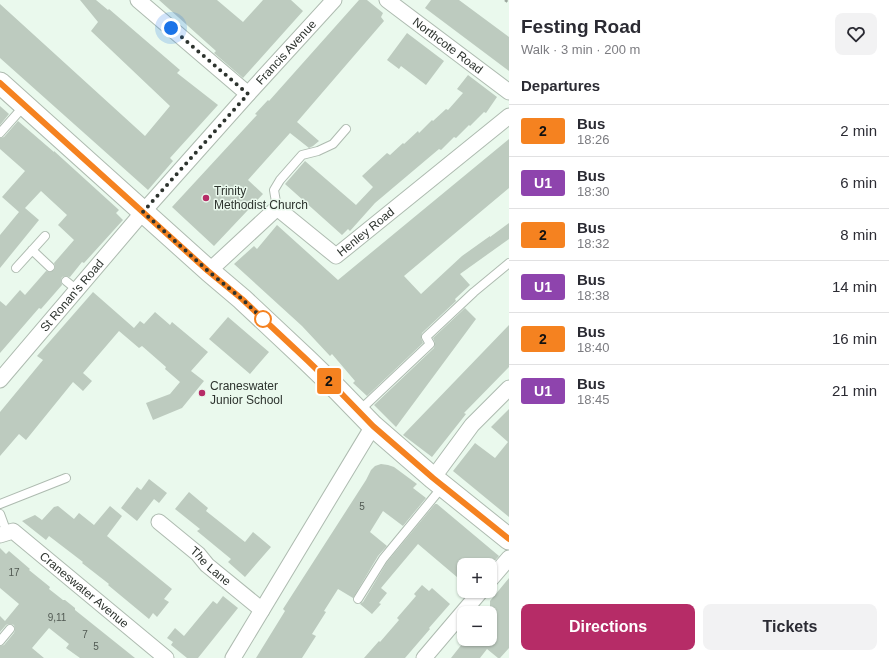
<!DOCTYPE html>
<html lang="en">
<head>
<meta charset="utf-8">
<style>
  body { margin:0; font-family:Helvetica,sans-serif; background:#f2f2f3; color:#2b2b33; height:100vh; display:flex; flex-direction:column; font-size:15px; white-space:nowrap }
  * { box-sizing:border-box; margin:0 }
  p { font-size:13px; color:#7c7c81 }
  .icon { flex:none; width:22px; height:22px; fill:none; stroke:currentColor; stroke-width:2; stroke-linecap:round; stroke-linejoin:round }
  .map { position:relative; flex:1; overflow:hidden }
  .side { display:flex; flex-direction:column; background:#fff; width:380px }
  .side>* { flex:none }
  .badge { padding:0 8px; border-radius:3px; font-size:14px; line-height:26px }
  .fabs { position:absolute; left:457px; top:558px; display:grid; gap:8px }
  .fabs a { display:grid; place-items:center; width:40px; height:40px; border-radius:8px; background:#fff; box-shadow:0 1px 3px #0004; font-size:20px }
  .you { position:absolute; width:20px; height:20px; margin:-10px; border:3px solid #fff; border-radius:50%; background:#1a73e8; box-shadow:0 0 0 6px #1a73e833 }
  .map>.badge { position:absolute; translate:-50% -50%; box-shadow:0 0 0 2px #fff }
  h2 { padding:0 12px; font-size:15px; line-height:36px }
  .round { display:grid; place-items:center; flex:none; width:42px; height:42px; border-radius:8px; background:#f2f2f3 }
  .summary { display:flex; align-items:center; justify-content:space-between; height:68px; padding:0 12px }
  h1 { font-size:19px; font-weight:700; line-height:30px }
  .primary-button { display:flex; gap:8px; margin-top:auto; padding:8px 12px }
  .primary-button a { flex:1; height:46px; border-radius:8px; background:#b62c67; color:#fff; font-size:16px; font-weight:700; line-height:46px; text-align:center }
  .primary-button a+a { background:#f2f2f3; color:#2b2b33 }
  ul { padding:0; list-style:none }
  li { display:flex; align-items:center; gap:12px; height:52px; padding:0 12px; border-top:1px solid #e1e1e2 }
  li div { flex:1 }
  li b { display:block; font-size:15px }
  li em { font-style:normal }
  li .badge { min-width:44px; font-weight:700; text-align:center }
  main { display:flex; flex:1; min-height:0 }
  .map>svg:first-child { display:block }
  .building { fill:#bdcbbf }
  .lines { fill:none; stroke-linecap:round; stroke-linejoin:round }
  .service-casing { stroke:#aebbb0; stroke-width:10 }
  .minor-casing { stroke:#aebbb0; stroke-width:17 }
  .secondary-casing { stroke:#aebbb0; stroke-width:23 }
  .path { stroke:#9ca79e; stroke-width:2.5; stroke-dasharray:3 2; stroke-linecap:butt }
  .service { stroke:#fff; stroke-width:8 }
  .minor { stroke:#fff; stroke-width:15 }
  .secondary { stroke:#fff; stroke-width:21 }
  .line-casing { stroke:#fff; stroke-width:9 }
  .line { stroke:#f58220; stroke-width:6 }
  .walk { stroke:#2d332e; stroke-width:4; stroke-dasharray:0 7.2 }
  .poi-dot { fill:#b62c67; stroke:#eaf9ed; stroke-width:1.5 }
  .stop-dot { fill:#fff; stroke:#f58220; stroke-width:2 }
  .labels { text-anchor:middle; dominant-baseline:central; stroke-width:3; stroke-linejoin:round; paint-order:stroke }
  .number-label { font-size:10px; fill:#515952 }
  .street-label { font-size:12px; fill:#2d332e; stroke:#eaf9ed }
  .poi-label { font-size:12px; fill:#2d332e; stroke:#eaf9ed; text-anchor:start }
</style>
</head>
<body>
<main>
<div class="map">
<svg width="509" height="658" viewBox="0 0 509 658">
  <rect width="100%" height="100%" fill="#eaf9ed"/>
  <!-- building -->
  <path class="building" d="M80,0H96L108,10L109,9L180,70L177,73L218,105L170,158L173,161L148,190L0,58V4L145,136L170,106L91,31L98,22Z
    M159,0H217L243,22L263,0H291L303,11L243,78L214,53L216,51Z
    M359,0H367L383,13L381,17L384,21L297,122L319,141L313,146L309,148L290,133L248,180L263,194L214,246L172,207L257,115L255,114L268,100L269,101Z
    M431,0H459L509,37V71L425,8Z
    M407,33L444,61L426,85L401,66L399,69L387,60Z
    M468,75L497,97L486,113L484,112L470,126L469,125L456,138L454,137L441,150L439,149L375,203L350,231L348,229L342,235L285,184L305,161L356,205L373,187L362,176L387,153L390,155L403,143L404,144L418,131L419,133L432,120L433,121L446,109L448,110L463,93L457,89Z
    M0,106L9,114L0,125Z
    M18,121L54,152V151L119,210L116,213L123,220L84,263L82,262L70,277L66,276L62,277L61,280L62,285L41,309L39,308L0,353V301L6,306L20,290L25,295L46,271L51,272L54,270L55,266L54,263L74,240L58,225L67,215L41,191L25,208L39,220L0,268V235L19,212L2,197L25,171L0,149V138L4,137Z
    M509,139V188L404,276L421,294L462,256L490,236V237L509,223V239L460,274L470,285L455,299L456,301L422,333L421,338L423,343L367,396L353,383L355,381L332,354L330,356L302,326L234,264L254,246L257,249L277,225L338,280Z
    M93,292L134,328L140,321L144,324L155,312L170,325L172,322L208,352L191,371L204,381L182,408L153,420L146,403L170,394L180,382L165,369L166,367L142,346L139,348L119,331L83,373L92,381L83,391L73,382L26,440L19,434L0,456V412L43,360L37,356Z
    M465,308L476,319L396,427L374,405L434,348L435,343L433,338Z
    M228,317L269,352L250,374L209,339Z
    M509,325V367L464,413L466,414L432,457L403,435Z
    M509,409V517L453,471L475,443L495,458L508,442L491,427Z
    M381,464L388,465L394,467L417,484L413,488L426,498L403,526L383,511L370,532L387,546L378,556L353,598L338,589L324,611L326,612L312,634L316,636L302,658H256L285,611L283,609L366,480L371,470L375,466Z
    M149,479L167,493L159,503L154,499L137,521L121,508L137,487L141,490Z
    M189,492L208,508L206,511L245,542L253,532L271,547L245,577L228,562L231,559L197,531L200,529L175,509Z
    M435,504H437L499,556L491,565H464V583L418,544L381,588L387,593L379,603L381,604L372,614L360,604L363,602L387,562Z
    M58,506L74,519L79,513L94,525L110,506L122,516L107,536L172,589L164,599L169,602L157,617L153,613L149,619L108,585L109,584L82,563L83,562L49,536L46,540L22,521L35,515L42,520L54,507Z
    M0,548L6,554L9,551L30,569L29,570L50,587L49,589L63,600H65L75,608V610L135,658H80L66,648L69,644L49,628L32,648L44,658H0V646L4,645L14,633L15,630L14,625L11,624H8L6,625L0,632V616L5,621L19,604L0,588Z
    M509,578V648L500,658H498L487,649L480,658H451L466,639H490V601Z
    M422,585L429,591L432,588L450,604L429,628L430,629L405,658H364L379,641L380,642L399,620L397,618L416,596L414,594Z
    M223,596L238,608L198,658H187L171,645L173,642L167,638L175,628L184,636L213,601L217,604Z"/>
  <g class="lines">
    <defs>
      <path id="service" d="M0,133L24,106
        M277,208L274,190L280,180L302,155L318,151L333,144L346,129
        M32,250L50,267
        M16,268L45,236
        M66,281L77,290
        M359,411L430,344L426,337L474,292L509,263
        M0,504L66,478
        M0,514L7,533
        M358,599L383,559L443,486
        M0,641L10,629"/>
      <g id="minor">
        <path d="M138,0L248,94"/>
        <path id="s1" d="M387,0L509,92"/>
        <path id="s2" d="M209,271L277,208L336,256L509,116"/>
        <path id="s3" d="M0,380L143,212L248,94L334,0"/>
        <path d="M433,478L472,425L509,388"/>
        <path id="s4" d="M159,522L198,554L207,565L262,610"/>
        <path id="s5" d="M0,535L13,531L166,658"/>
        <path d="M490,580L509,558"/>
        <path d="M233,658L373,426"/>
        <path d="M424,658L481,591"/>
      </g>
      <path id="secondary" d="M0,83L209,271L242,299L307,360L338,390L373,426L433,478L509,539"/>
    </defs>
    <!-- service casing -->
    <use href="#service" class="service-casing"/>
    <!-- minor casing -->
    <use href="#minor" class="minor-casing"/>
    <!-- secondary casing -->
    <use href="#secondary" class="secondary-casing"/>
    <!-- path -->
    <path class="path" d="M505,0L509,3"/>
    <!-- service -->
    <use href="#service" class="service"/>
    <!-- minor -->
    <use href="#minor" class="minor"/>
    <!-- secondary -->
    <use href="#secondary" class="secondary"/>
  </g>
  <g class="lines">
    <defs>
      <path id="line" d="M0,83L208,271L242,299L307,360L338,390L373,426L433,478L509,539"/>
    </defs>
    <!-- line casing -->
    <use href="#line" class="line-casing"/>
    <!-- line -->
    <use href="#line" class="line"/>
    <!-- walk -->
    <path class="walk" d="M171,28L248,94L143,212L208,271L242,299L263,319"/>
  </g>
  <!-- markers -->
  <g class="poi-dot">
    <circle cx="206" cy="198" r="4"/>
    <circle cx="202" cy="393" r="4"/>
  </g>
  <circle class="stop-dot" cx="263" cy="319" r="8"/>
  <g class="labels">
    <!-- number labels -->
    <g class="number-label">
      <text x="362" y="506">5</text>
      <text x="14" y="572">17</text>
      <text x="57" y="617">9,11</text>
      <text x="85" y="634">7</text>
      <text x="96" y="646">5</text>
    </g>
    <!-- street labels -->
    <g class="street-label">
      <text stroke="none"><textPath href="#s1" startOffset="76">Northcote Road</textPath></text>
      <text stroke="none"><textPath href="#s3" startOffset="435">Francis Avenue</textPath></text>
      <text stroke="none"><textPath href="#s2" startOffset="207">Henley Road</textPath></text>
      <text stroke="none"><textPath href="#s3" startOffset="111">St Ronan's Road</textPath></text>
      <text stroke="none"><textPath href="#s4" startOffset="68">The Lane</textPath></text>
      <text stroke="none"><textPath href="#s5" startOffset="106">Craneswater Avenue</textPath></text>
    </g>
    <!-- poi labels -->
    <g class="poi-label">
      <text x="214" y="191">Trinity<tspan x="214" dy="14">Methodist Church</tspan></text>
      <text x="210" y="386">Craneswater<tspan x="210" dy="14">Junior School</tspan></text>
    </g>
  </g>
</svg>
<div class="fabs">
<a>+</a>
<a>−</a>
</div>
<div class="you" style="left:171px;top:28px"></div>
<b class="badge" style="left:329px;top:381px;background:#f58220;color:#111">2</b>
</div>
<section class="side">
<div class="summary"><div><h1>Festing Road</h1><p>Walk · 3 min · 200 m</p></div><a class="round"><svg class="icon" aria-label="heart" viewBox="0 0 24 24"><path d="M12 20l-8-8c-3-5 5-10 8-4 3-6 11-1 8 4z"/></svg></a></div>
<h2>Departures</h2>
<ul>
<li><span class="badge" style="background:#f58220;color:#111">2</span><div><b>Bus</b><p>18:26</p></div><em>2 min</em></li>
<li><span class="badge" style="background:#8e44ad;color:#fff">U1</span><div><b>Bus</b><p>18:30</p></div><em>6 min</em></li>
<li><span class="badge" style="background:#f58220;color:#111">2</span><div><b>Bus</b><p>18:32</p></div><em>8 min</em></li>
<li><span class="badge" style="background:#8e44ad;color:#fff">U1</span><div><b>Bus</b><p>18:38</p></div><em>14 min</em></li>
<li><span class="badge" style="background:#f58220;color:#111">2</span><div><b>Bus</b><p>18:40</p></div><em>16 min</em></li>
<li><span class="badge" style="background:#8e44ad;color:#fff">U1</span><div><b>Bus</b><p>18:45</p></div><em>21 min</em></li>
</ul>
<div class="primary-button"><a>Directions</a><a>Tickets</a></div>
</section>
</main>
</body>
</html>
